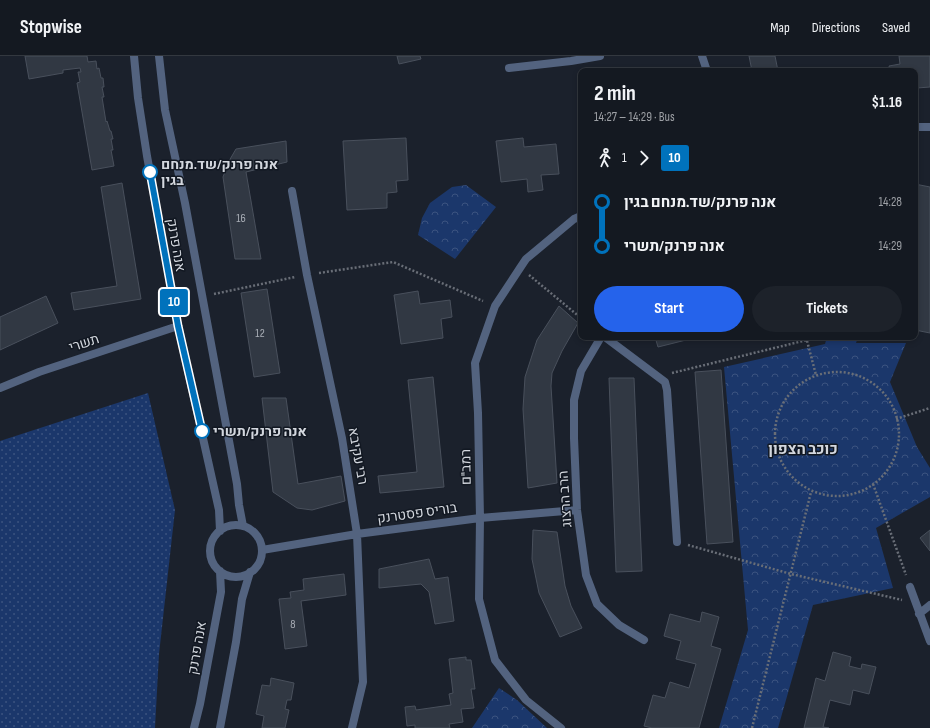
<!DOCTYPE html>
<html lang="en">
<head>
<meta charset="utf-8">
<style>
  body { margin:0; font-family:"Sofia Sans Condensed",Heebo,sans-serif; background:#1d222a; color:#f1f3f6; height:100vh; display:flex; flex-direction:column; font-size:15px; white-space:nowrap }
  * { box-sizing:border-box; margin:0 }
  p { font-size:13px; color:#9da0a5 }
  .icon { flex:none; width:22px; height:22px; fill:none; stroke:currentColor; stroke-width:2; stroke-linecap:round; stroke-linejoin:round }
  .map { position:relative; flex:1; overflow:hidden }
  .sheet { position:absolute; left:578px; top:12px; width:340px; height:272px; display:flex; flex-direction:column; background:#141921; border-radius:8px; box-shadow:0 2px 6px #0003,0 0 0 1px #33383f }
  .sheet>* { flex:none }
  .badge { padding:0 8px; border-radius:3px; font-size:14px; line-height:26px }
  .map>.badge { position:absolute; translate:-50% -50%; box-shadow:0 0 0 2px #fff }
  .legs { display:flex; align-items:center; gap:6px; height:44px; padding:0 16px; font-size:13px }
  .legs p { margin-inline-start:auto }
  .headline { display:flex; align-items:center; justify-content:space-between; height:68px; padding:0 16px }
  h1 { font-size:22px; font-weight:700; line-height:30px }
  .button { display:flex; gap:8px; margin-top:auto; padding:8px 16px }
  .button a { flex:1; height:46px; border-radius:24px; background:#2563eb; color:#fff; font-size:16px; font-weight:700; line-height:46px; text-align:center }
  .button a+a { background:#1d222a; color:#f1f3f6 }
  ul { padding:0 16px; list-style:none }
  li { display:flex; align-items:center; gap:14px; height:44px; font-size:15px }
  li i { display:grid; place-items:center; width:6px; height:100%; margin:0 5px; background:currentColor }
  li i::after { content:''; width:10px; height:10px; margin:-5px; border:3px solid; border-radius:50%; background:#141921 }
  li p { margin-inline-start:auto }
  li:first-child i { background:linear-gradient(#0000 50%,currentColor 0) }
  li:last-child i { background:linear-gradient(currentColor 50%,#0000 0) }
  header { display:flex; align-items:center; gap:24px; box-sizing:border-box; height:56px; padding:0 20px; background:#141921; border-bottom:1px solid #33383f }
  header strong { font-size:19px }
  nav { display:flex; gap:22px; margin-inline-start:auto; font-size:14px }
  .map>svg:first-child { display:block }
  .grass { fill:url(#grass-dots) }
  .park { fill:url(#park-crowns) }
  .building { fill:#313843; stroke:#49505c }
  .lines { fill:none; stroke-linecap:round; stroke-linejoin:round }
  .path { stroke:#696e77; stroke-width:2.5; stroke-dasharray:2 2; stroke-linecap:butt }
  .minor { stroke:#53637f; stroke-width:8 }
  .tertiary { stroke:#53637f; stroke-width:8 }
  .line-1-casing { stroke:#fff; stroke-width:9 }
  .line-1 { stroke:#0072bc; stroke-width:6 }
  .stop-1-dot { fill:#fff; stroke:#0072bc; stroke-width:2 }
  .labels { text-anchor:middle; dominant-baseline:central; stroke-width:3; stroke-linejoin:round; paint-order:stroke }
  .number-label { font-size:12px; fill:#aaafb7 }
  .stop-label { font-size:14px; font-weight:bold; fill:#d3d7de; stroke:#121822; text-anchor:start }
  .street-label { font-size:14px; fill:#d3d7de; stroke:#121822 }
  .neighbourhood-label { font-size:15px; font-weight:bold; fill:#d3d7de; stroke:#121822 }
</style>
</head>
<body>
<header>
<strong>Stopwise</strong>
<nav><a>Map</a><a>Directions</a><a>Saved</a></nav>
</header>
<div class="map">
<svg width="930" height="672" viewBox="0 0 930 672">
  <defs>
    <pattern id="grass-dots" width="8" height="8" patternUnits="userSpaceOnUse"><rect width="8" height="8" fill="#1b376b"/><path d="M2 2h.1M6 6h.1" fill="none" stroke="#3b5380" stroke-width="1.8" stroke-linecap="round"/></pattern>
    <pattern id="park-crowns" width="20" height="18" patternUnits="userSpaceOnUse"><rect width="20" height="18" fill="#1b376b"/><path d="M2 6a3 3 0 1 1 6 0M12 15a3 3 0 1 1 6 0" fill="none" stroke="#3b5380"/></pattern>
  </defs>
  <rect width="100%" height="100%" fill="#1b212c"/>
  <!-- grass -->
  <path class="grass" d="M148,337L175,454L159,598L155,672H0V385Z"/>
  <!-- park -->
  <path class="park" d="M466,129L496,151L455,203L418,179L422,162L430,147L452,131Z
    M827,281H858L856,287H906L890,326L917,391L930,412V441L876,472L893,532L813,549L778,672H719L748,574L724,311L825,288Z
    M499,632L517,644L547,672H472Z"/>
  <!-- building -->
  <path class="building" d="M25,0H87L88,6L96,5L97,13L99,12L101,22H103L104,31H102L104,41H102L106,66L107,65L110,75H111L113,83H111L113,94H111L114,110L92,114L77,27L80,26L78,16H81L80,12L63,14V17L29,23Z
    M397,0H420L421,3L399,8Z
    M749,0H775L778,15H752Z
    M899,0H930V31L917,32L915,15H890L889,10L900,8Z
    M406,82L408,124L396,125L397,136L387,137V152L347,154L343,85Z
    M523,82L524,91L556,88L559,118L541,119L543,134L528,136L527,123L501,126L496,85Z
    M286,85L287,106L246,116L261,203H235L223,121L229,105L236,93Z
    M122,127L141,243L74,254L71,237L117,230L101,131Z
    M915,128L930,131V277L915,274Z
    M267,233L280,317L254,321L241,237Z
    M418,235L420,248L450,244L452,261L441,263L443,282L401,288L394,239Z
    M46,240L58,267L0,294V261Z
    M559,250L578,267L562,295L552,317L551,330L557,427L528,432L523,353L525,321L537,284Z
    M655,281H698L658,291Z
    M721,314L733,486L707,488L695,316Z
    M433,321L444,431L380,437L378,420L417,416L408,324Z
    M609,322H634L642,515L616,516Z
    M262,342H286L298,428L341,420L345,445L312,454L297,452L273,436Z
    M533,474L557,476L565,530L571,550L582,572L560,581L539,537L532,503Z
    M930,474V495L920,482Z
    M429,503L435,523L448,521L454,565L435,568L429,536L421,528L379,532V513Z
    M344,518L346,539L301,545L307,590L285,593L279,543L291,542L290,536L304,534L303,523Z
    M702,556L719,561L711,590L721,593L699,672H652L644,670L653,639L665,642L670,626L689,632L696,608L676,603L681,585L664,580L670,558L700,566Z
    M833,596L851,601L849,610L861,613L862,608L876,611L869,638L853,634L850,649L830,644L823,671L829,672H804L816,622L825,625Z
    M466,601V604H471L475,633H471L474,652L461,653L463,666L449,668L450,672H415V669L407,670L405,651L415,650L416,654L451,649L449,638L453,637L449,603Z
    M271,622L294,627L291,644H287L285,653L289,654L285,672H262L264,660L256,658L262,629L270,630Z"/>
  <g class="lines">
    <!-- path -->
    <path class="path" d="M319,217L393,206L483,245
      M529,219L581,262
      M214,238L295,221
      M806,281L816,319
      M775 378a62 62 0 1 1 124 0a62 62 0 1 1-124 0Z
      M672,317L807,284
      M896,363L930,352
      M873,428L906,519
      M688,489L791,518L902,544
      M752,672L811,436"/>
    <!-- minor -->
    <path class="minor" d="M702,0L707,15
      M509,12L571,5L600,0
      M915,71H930
      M292,135L307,219L342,382L357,478L363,626L352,672
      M601,281L581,315L574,344V382L577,454L586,519L597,548L619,569L644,584
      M605,281L665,326L667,334L677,486
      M0,332L39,316L178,270
      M262,494L357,478L480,462L577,454
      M910,531L930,585
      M919,558L930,549
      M561,672L526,644L495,604L479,543L480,462L478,357L475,307L495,250L520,212L526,203L574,163L581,160"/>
    <!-- tertiary -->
    <path class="tertiary" d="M134,0L138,42L147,100L178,270L219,454L220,475
      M159,0L165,54L185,147L237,428L239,449L243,470
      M210 495a26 26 0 1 1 52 0a26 26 0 1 1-52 0Z
      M194,672L200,648L221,536L220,515
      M220,672L236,586L242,543L250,516"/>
  </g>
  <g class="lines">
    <defs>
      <path id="line-1" d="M150,116L178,270L202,375"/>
    </defs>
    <!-- line-1 casing -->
    <use href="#line-1" class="line-1-casing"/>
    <!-- line-1 -->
    <use href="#line-1" class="line-1"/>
  </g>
  <!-- markers -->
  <g class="stop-1-dot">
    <circle cx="150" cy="116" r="7"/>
    <circle cx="202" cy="375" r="7"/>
  </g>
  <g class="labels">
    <!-- number labels -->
    <g class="number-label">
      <text x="241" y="162">16</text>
      <text x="260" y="277">12</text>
      <text x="293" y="568">8</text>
    </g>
    <!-- stop labels -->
    <g class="stop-label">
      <text x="161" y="108">אנה פרנק/שד.מנחם<tspan x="161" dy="16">בגין</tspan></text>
      <text x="213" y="375">אנה פרנק/תשרי</text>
    </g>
    <!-- street labels -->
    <g class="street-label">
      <text transform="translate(176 189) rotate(80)">אנה פרנק</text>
      <text transform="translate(84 287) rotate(-18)">תשרי</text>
      <text transform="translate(358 400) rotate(80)">רבי עקיבא</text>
      <text transform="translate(466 411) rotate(-91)">רמב"ם</text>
      <text transform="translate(565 443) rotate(-94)">הרב הרצוג</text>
      <text transform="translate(417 457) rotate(-8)">בוריס פסטרנק</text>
      <text transform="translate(197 592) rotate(-80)">אנה פרנק</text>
    </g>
    <!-- neighbourhood labels -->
    <g class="neighbourhood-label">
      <text x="803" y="393">כוכב הצפון</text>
    </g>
  </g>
</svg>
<b class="badge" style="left:174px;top:246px;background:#0072bc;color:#fff">10</b>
<section class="sheet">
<div class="headline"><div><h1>2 min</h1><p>14:27 – 14:29 · Bus</p></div><b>$1.16</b></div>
<div class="legs"><svg class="icon" aria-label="walk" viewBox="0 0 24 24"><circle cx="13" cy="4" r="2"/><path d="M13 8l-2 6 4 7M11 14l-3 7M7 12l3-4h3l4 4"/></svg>1<svg class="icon" aria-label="forward" viewBox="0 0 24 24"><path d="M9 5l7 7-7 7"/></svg><b class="badge" style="background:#0072bc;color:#fff">10</b></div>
<ul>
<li><i style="color:#0072bc"></i><b>אנה פרנק/שד.מנחם בגין</b><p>14:28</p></li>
<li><i style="color:#0072bc"></i><b>אנה פרנק/תשרי</b><p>14:29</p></li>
</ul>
<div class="button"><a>Start</a><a>Tickets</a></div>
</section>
</div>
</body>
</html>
